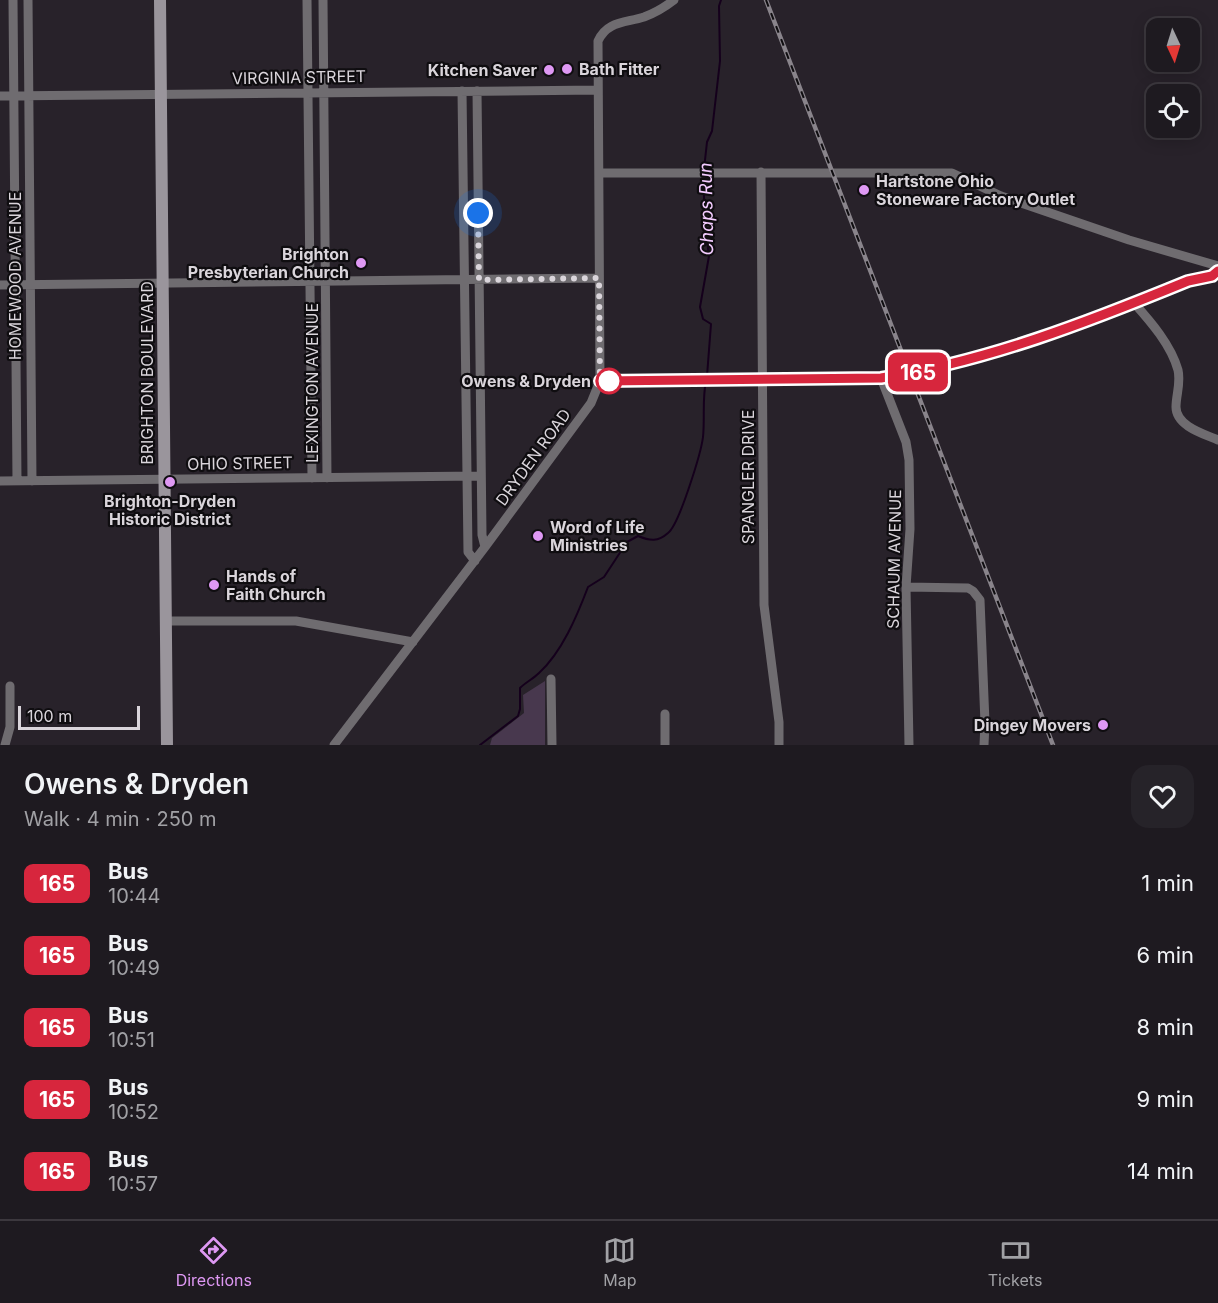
<!DOCTYPE html>
<html lang="en">
<head>
<meta charset="utf-8">
<style>
  body { margin:0; font-family:Inter,sans-serif; background:#262329; color:#f1f3f6; height:100vh; display:flex; flex-direction:column; font-size:22px; white-space:nowrap }
  * { box-sizing:border-box; margin:0 }
  p { font-size:20px; color:#a1a1a5 }
  .icon { flex:none; width:33px; height:33px; fill:none; stroke:currentColor; stroke-width:2; stroke-linecap:round; stroke-linejoin:round }
  .map { position:relative; height:745px; overflow:hidden }
  .panel { display:flex; flex-direction:column; background:#1e1a20; flex:1 }
  .panel>* { flex:none }
  .badge { padding:0 12px; border-radius:9px; font-size:21px; line-height:39px }
  .needle { width:39px; rotate:176deg }
  .buttons { position:absolute; left:1146px; top:18px; display:grid; gap:12px }
  .buttons a { display:grid; place-items:center; width:54px; height:54px; border-radius:12px; background:#1e1a20; box-shadow:0 3px 15px #0003,0 0 0 2px #3c383e; font-size:30px }
  .scale { position:absolute; left:18px; bottom:15px; width:122px; box-sizing:border-box; padding-left:6px; border:3px solid #dad5db; border-top:0; font-size:16px; line-height:21px; white-space:nowrap; color:#dad5db; -webkit-text-stroke:4px #0f0d10; paint-order:stroke }
  .you { position:absolute; width:30px; height:30px; margin:-15px; border:4px solid #fff; border-radius:50%; background:#1a73e8; box-shadow:0 0 0 9px #1a73e833 }
  .map>.badge { position:absolute; translate:-50% -50%; box-shadow:0 0 0 3px #fff }
  .round { display:grid; place-items:center; flex:none; width:63px; height:63px; border-radius:18px; background:#262329 }
  .headline { display:flex; align-items:center; justify-content:space-between; height:102px; padding:0 24px }
  h1 { font-size:28px; font-weight:600; line-height:45px }
  ul { padding:0; list-style:none }
  li { display:flex; align-items:center; gap:18px; height:72px; padding:0 24px }
  li div { flex:1 }
  li b { display:block; font-size:22px }
  li em { font-style:normal }
  li .badge { min-width:66px; font-weight:700; text-align:center }
  .tab-bar { display:flex; justify-content:space-around; align-items:center; height:84px; border-top:2px solid #3c383e; background:#1e1a20; font-size:16px; color:#a1a1a5 }
  .tab-bar a { display:grid; justify-items:center; gap:3px }
  .tab-bar .active { color:#de98f3 }
  .map>svg:first-child { display:block }
  .green { fill:#48384e }
  .lines { fill:none; stroke-linecap:round; stroke-linejoin:round }
  .stream { stroke:#15001c; stroke-width:2 }
  .street { stroke:#6f6c70; stroke-width:9 }
  .secondary { stroke:#9a959c; stroke-width:12 }
  .rail-casing { stroke:#89848b; stroke-width:4.5 }
  .rail { stroke:#0f0d10; stroke-width:2; stroke-dasharray:7; stroke-linecap:butt }
  .line-casing { stroke:#fff; stroke-width:14 }
  .line { stroke:#d7263d; stroke-width:9 }
  .walk { stroke:#dad5db; stroke-width:6; stroke-dasharray:0 10.8 }
  .poi-dot { fill:#de98f3; stroke:#0f0d10; stroke-width:2 }
  .stop-dot { fill:#fff; stroke:#d7263d; stroke-width:3 }
  .labels { text-anchor:middle; dominant-baseline:central; stroke-width:4.5; stroke-linejoin:round; paint-order:stroke }
  .poi-label { font-size:16px; font-weight:bold; fill:#dad5db; stroke:#0f0d10; text-anchor:start }
  .street-label { font-size:16px; fill:#dad5db; stroke:#0f0d10 }
  .stop-label { font-size:16px; font-weight:bold; fill:#dad5db; stroke:#0f0d10; text-anchor:end }
  .water-label { font-size:18px; font-style:italic; fill:#f3ccff; stroke:#0f0d10 }
</style>
</head>
<body>
<div class="map">
<svg width="1218" height="745" viewBox="0 0 1218 745">
  <rect width="100%" height="100%" fill="#28222a"/>
  <!-- green -->
  <path class="green" d="M545,681V745H490L492,738L524,713L523,695Z"/>
  <g class="lines">
    <!-- stream -->
    <path class="stream" d="M704,169L707,142L712,131L720,61L719,6L721,0
      M704,174V217L709,256L700,307L703,319L711,324L707,376
      M480,745L518,716L520,709V688C526,682 533,679 539,673C562,652 577,616 588,587L604,577L627,542L638,536C650,541 658,542 668,533C679,525 701,453 703,437C705,418 702,400 706,381"/>
    <!-- street -->
    <path class="street" d="M13,0L17,480
      M28,0L32,481
      M307,0L312,478
      M323,0L327,478
      M462,91L468,552L475,561
      M477,91L482,535L485,547
      M0,96L598,90
      M761,172L764,605L779,722V745
      M599,173H952L1001,196L1129,240L1218,266
      M0,285L599,278
      M1134,303C1151,322 1171,345 1178,370C1181,383 1176,395 1176,407C1176,426 1204,434 1218,440
      M881,378L906,442L909,460L910,529L906,587L909,745
      M600,381L881,378L937,368L1053,334L1188,281L1212,276L1218,271
      M0,481L481,476
      M906,587L968,588L973,591L980,600L985,723L984,745
      M165,621H296L413,642
      M551,679L552,745
      M665,714V745
      M5,745L10,727V686
      M334,745L485,547L591,403L600,381L598,41C607,21 625,23 644,17C655,13 665,7 674,0"/>
    <!-- secondary -->
    <path class="secondary" d="M160,0L167,745"/>
    <defs>
      <path id="rail" d="M766,0L1053,745"/>
    </defs>
    <!-- rail casing -->
    <use href="#rail" class="rail-casing"/>
    <!-- rail -->
    <use href="#rail" class="rail"/>
  </g>
  <g class="lines">
    <defs>
      <path id="line" d="M600,381L881,378C988,361 1088,322 1188,281L1212,276L1218,271"/>
    </defs>
    <!-- line casing -->
    <use href="#line" class="line-casing"/>
    <!-- line -->
    <use href="#line" class="line"/>
    <!-- walk -->
    <path class="walk" d="M478,213L479,280L599,278L600,381H611H609"/>
  </g>
  <!-- markers -->
  <g class="poi-dot">
    <circle cx="567" cy="69" r="6"/>
    <circle cx="549" cy="70" r="6"/>
    <circle cx="864" cy="190" r="6"/>
    <circle cx="361" cy="263" r="6"/>
    <circle cx="170" cy="482" r="6"/>
    <circle cx="538" cy="536" r="6"/>
    <circle cx="214" cy="585" r="6"/>
    <circle cx="1103" cy="725" r="6"/>
  </g>
  <circle class="stop-dot" cx="609" cy="381" r="12"/>
  <g class="labels">
    <!-- poi labels -->
    <g class="poi-label">
      <text x="579" y="69">Bath Fitter</text>
      <text x="537" y="70" text-anchor="end">Kitchen Saver</text>
      <text x="876" y="181">Hartstone Ohio<tspan x="876" dy="18">Stoneware Factory Outlet</tspan></text>
      <text x="349" y="254" text-anchor="end">Brighton<tspan x="349" dy="18">Presbyterian Church</tspan></text>
      <text x="170" y="501" text-anchor="middle">Brighton-Dryden<tspan x="170" dy="18">Historic District</tspan></text>
      <text x="550" y="527">Word of Life<tspan x="550" dy="18">Ministries</tspan></text>
      <text x="226" y="576">Hands of<tspan x="226" dy="18">Faith Church</tspan></text>
      <text x="1091" y="725" text-anchor="end">Dingey Movers</text>
    </g>
    <!-- street labels -->
    <g class="street-label">
      <text transform="translate(299 77) rotate(-1)">VIRGINIA STREET</text>
      <text transform="translate(15 276) rotate(-90)">HOMEWOOD AVENUE</text>
      <text transform="translate(147 373) rotate(-90)">BRIGHTON BOULEVARD</text>
      <text transform="translate(312 383) rotate(-90)">LEXINGTON AVENUE</text>
      <text transform="translate(533 457) rotate(-54)">DRYDEN ROAD</text>
      <text transform="translate(240 463) rotate(-1)">OHIO STREET</text>
      <text transform="translate(748 477) rotate(-90)">SPANGLER DRIVE</text>
      <text transform="translate(894 559) rotate(-89)">SCHAUM AVENUE</text>
    </g>
    <!-- stop labels -->
    <g class="stop-label">
      <text x="591" y="381">Owens &amp; Dryden</text>
    </g>
    <!-- water labels -->
    <g class="water-label">
      <text transform="translate(706 209) rotate(-91)">Chaps Run</text>
    </g>
  </g>
</svg>
<div class="buttons">
<a><svg class="needle" viewBox="-14 -14 28 28"><path d="M0-13l5 13h-10z" fill="#e53935"/><path d="M0 13l5-13h-10z" fill="#a1a1a5"/></svg></a>
<a><svg class="icon" aria-label="locate" viewBox="0 0 24 24"><circle cx="12" cy="12" r="6"/><path d="M12 2v4M12 18v4M2 12h4M18 12h4"/></svg></a>
</div>
<div class="scale">100 m</div>
<div class="you" style="left:478px;top:213px"></div>
<b class="badge" style="left:918px;top:372px;background:#d7263d;color:#fff">165</b>
</div>
<section class="panel">
<div class="headline"><div><h1>Owens &amp; Dryden</h1><p>Walk · 4 min · 250 m</p></div><a class="round"><svg class="icon" aria-label="heart" viewBox="0 0 24 24"><path d="M12 20l-8-8c-3-5 5-10 8-4 3-6 11-1 8 4z"/></svg></a></div>
<ul>
<li><span class="badge" style="background:#d7263d;color:#fff">165</span><div><b>Bus</b><p>10:44</p></div><em>1 min</em></li>
<li><span class="badge" style="background:#d7263d;color:#fff">165</span><div><b>Bus</b><p>10:49</p></div><em>6 min</em></li>
<li><span class="badge" style="background:#d7263d;color:#fff">165</span><div><b>Bus</b><p>10:51</p></div><em>8 min</em></li>
<li><span class="badge" style="background:#d7263d;color:#fff">165</span><div><b>Bus</b><p>10:52</p></div><em>9 min</em></li>
<li><span class="badge" style="background:#d7263d;color:#fff">165</span><div><b>Bus</b><p>10:57</p></div><em>14 min</em></li>
</ul>
</section>
<nav class="tab-bar">
<a class="active"><svg class="icon" aria-label="directions" viewBox="0 0 24 24"><path d="M12 3l9 9-9 9-9-9zM9 14v-3h6M13 9l2 2-2 2"/></svg>Directions</a>
<a><svg class="icon" aria-label="map" viewBox="0 0 24 24"><path d="M3 6l6-2 6 2 6-2v14l-6 2-6-2-6 2zM9 4v14M15 6v14"/></svg>Map</a>
<a><svg class="icon" aria-label="tickets" viewBox="0 0 24 24"><path d="M3 7h18v10H3zM15 7v10"/></svg>Tickets</a>
</nav>
</body>
</html>
